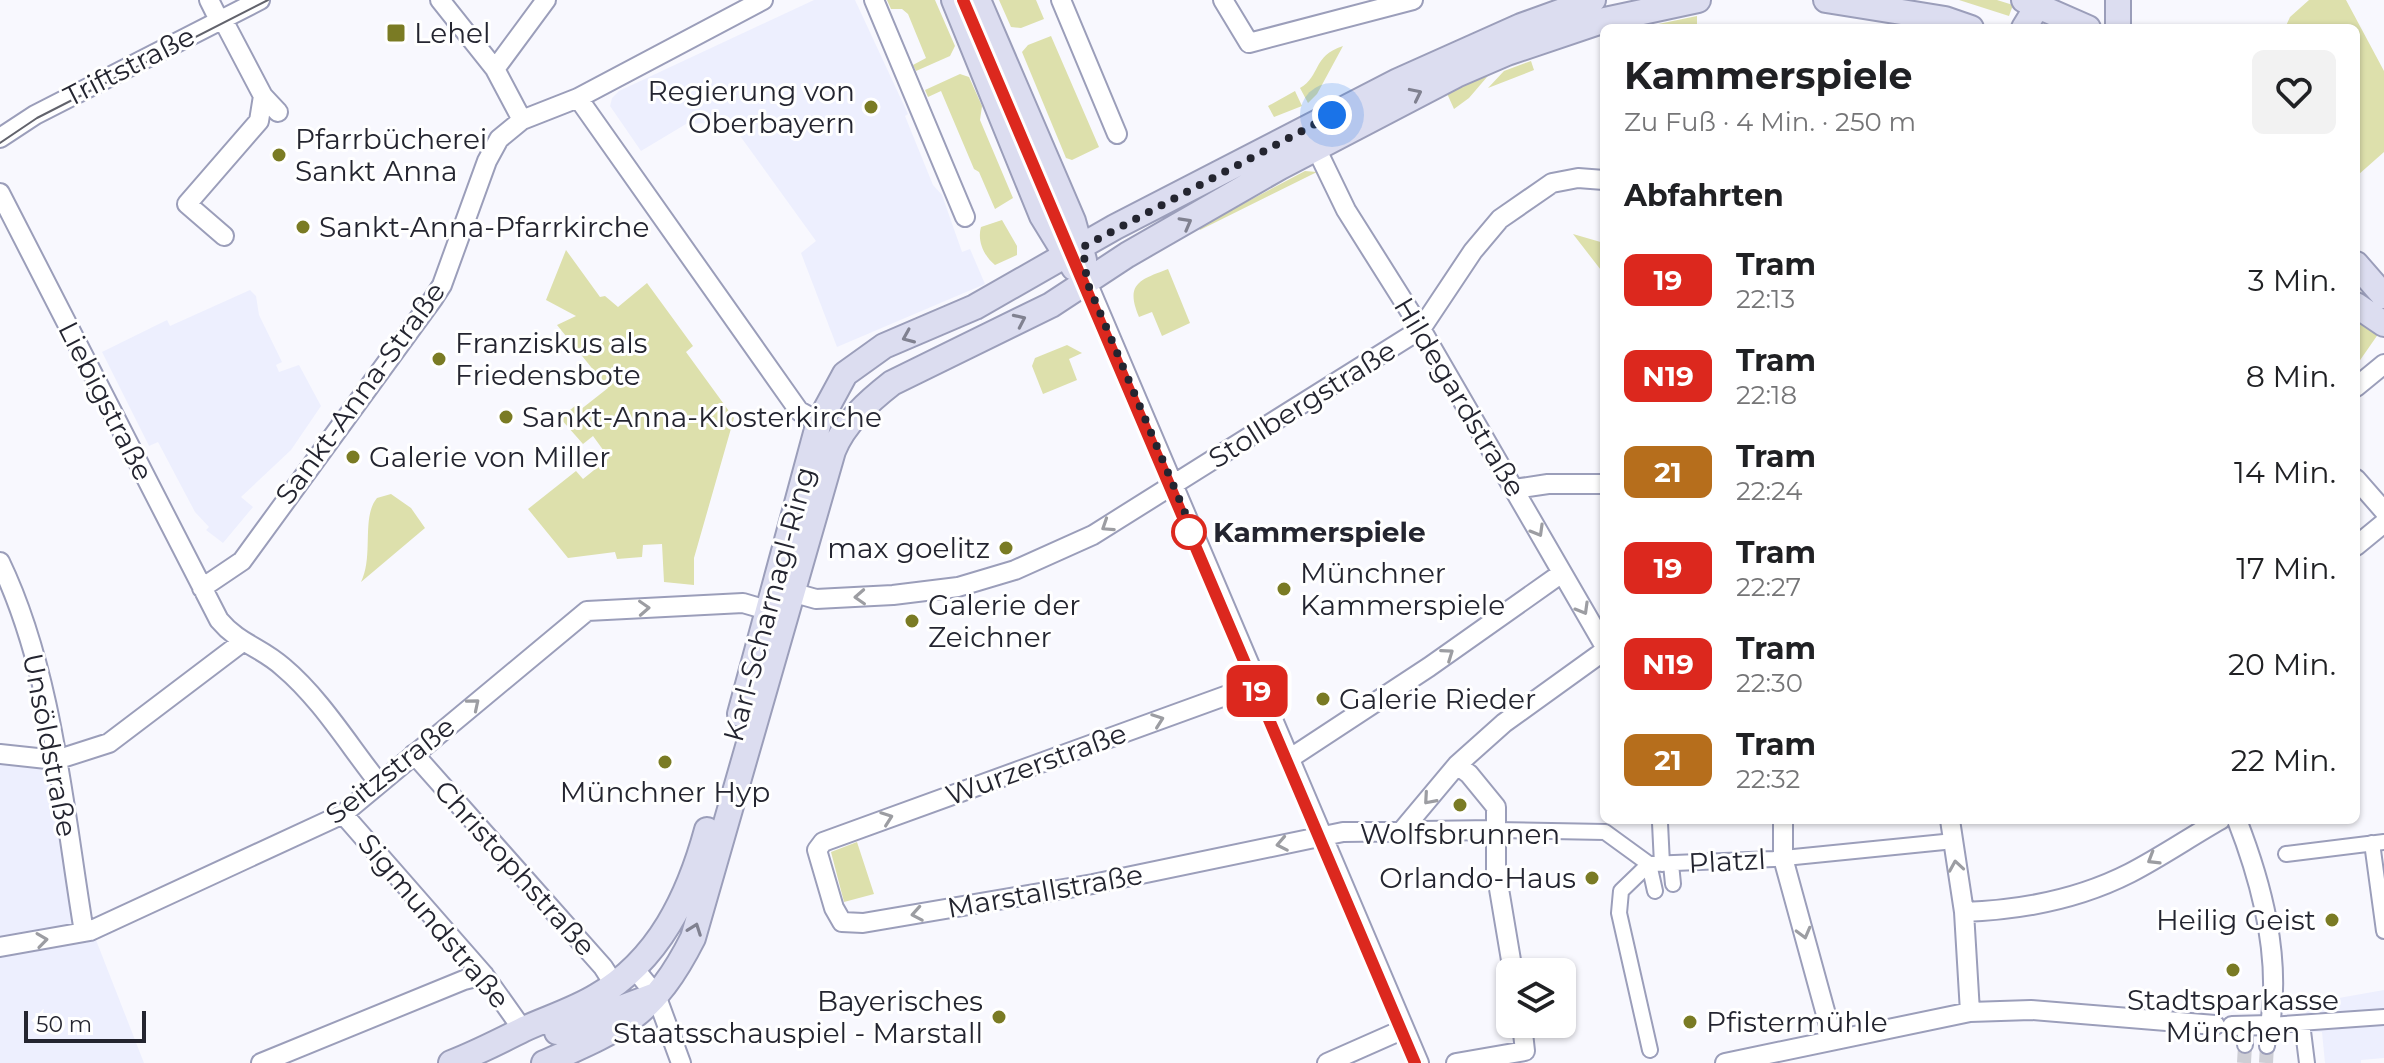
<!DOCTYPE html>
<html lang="de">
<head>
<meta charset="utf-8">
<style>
  body { margin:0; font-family:Montserrat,sans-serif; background:#f2f2f2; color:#202124; height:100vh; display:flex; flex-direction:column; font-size:30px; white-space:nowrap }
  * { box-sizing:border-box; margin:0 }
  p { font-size:26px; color:#757577 }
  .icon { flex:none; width:44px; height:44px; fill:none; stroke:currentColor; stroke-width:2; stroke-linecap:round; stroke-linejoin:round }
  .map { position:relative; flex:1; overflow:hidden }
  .drawer { position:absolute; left:1600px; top:24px; width:760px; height:800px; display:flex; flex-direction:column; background:#fff; border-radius:12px; box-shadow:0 2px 6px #0004 }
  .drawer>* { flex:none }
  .badge { padding:0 16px; border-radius:12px; font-size:28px; line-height:52px }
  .buttons { position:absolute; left:1496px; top:958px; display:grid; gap:16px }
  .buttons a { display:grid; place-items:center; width:80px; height:80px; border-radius:12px; background:#fff; box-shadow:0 2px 6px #0004; font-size:40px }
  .scale { position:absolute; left:24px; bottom:20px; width:122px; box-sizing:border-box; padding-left:8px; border:4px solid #242530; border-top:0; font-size:22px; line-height:28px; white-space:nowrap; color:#242530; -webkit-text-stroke:6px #fff; paint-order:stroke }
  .you { position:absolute; width:40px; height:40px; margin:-20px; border:6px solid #fff; border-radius:50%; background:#1a73e8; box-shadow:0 0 0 12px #1a73e833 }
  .map>.badge { position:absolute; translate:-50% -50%; box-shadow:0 0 0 4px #fff }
  h2 { padding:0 24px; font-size:30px; line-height:72px }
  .round { display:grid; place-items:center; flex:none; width:84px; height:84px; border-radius:12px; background:#f2f2f2 }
  .head { display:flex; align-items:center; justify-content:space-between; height:136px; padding:0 24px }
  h1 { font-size:38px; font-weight:700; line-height:60px }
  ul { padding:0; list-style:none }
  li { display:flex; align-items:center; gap:24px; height:96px; padding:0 24px }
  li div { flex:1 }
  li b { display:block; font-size:30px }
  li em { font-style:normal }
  li .badge { min-width:88px; font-weight:700; text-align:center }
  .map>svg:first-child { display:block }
  .built { fill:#edeffe }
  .green { fill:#dde0ac }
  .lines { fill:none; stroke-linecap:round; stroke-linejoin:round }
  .pedestrian-tunnel { stroke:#ceced5; stroke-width:14; stroke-dasharray:14 7; stroke-linecap:butt }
  .pedestrian-casing { stroke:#9b9eba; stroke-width:18 }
  .minor-casing { stroke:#9b9eba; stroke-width:22 }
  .secondary-casing { stroke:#9b9eba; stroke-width:28 }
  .pedestrian { stroke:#fff; stroke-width:14 }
  .minor { stroke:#fff; stroke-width:18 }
  .secondary { stroke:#dcddf0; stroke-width:24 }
  .tram { stroke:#62636c; stroke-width:2 }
  .oneway { stroke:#808190 }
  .oneway2 { stroke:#9c9da2 }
  .line-casing { stroke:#fff; stroke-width:18 }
  .line { stroke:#dc281e; stroke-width:12 }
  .walk { stroke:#242530; stroke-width:8; stroke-dasharray:0 14.4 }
  .poi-dot { fill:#7a7b24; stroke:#fff; stroke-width:3 }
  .stop-dot { fill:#fff; stroke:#dc281e; stroke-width:4 }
  .labels { text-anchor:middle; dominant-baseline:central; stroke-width:6; stroke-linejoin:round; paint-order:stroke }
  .poi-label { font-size:28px; fill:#242530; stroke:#fff; text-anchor:start }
  .street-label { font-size:28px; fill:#242530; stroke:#fff }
  .stop-label { font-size:28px; font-weight:bold; fill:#242530; stroke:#fff; text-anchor:start }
</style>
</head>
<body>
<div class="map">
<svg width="2384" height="1063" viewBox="0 0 2384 1063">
  <rect width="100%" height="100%" fill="#f8f8fe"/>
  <!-- built -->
  <path class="built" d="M814,0H855L908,114L905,116L933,185L942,195L962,252L970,249L985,284L837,347L801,253L816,241L730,122L686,124L641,151L610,106L612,98L619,91Z
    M250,290L256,296L259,315L282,362L276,365L279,372L299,365L321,406L291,450L241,497L253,507L223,543L206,530L209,527L195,512L158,442L149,446L102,352L167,320L170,326Z
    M0,757L65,759L96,940L144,1063H0Z
    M2384,990V1058L2361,1060V1063H2325L2322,1032H2309L2305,1004Z"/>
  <!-- green -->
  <path class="green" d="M887,0H935L955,46L950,56L916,71L913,65L926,58L908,14L902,9H891Z
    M999,0H1036L1044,19L1021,28L1011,27Z
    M1959,0H1997L2013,5L2009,16Z
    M2309,0H2346L2384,71V152L2358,175L2356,28H2285L2290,17Z
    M1697,16V28H1639Z
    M1051,36L1099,147L1072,160L1066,158L1022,52L1028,45Z
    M1343,46L1317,94L1308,103L1300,88C1321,76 1312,56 1343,46Z
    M1531,61L1534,70L1488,88L1504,71Z
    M1493,70L1469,98L1454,109L1445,89Z
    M960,74L969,77L982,106L980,120L1013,198L995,209L979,172L974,169L941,91L928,97L925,90Z
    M1295,91L1302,106L1274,117L1268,106Z
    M1305,171L1317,172L1200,230L1199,227Z
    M1002,220L1017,246V255L995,265C984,256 977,241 981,227Z
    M1573,234L1604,243V274Z
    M566,250L600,297L605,296L618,307L647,283L693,346L686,352L734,418L694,558V585L664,582L662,544L643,545L642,557L617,559L615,552L568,558L528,509L576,471L583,479L609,458L593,436L583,444L560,418L575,406L580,410L608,388L557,325L576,316L546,300Z
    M1168,269L1190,323L1162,336L1152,312L1139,317C1125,284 1139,280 1168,269Z
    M2356,322L2381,330L2356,366Z
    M1067,345L1082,353L1069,359L1077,380L1043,394L1032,366L1035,358Z
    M391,494L411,508L425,528L361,582C374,556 361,517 377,498Z
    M857,842L874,894L844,902L831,852Z"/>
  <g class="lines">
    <!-- pedestrian-tunnel -->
    <path class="pedestrian-tunnel" d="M2244,1063L2245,1045
      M2266,1063L2267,1046"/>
    <defs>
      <path id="pedestrian" d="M1660,823L1662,864
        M1495,830L1605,832L1649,864L1655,891
        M2372,843L2384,931
        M2286,854L2384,842
        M1671,864L1673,884
        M2302,1023L2307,1063
        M2245,1045V1027
        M2267,1046L2270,1025L2384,1017
        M1650,1050L1619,913L1621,891L1649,864L1774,859L1944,842"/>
      <path id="minor" d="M209,0L219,20
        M440,0L495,69L522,120
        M874,0L965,217
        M1061,0L1117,134
        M1223,0L1249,43L1413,0
        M222,18L263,96L278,112
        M495,69L546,0
        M578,98L799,411L819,422
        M0,138L35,115L260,0
        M1316,148L1346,210L1421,329L1604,645
        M0,193L219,620C239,644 261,647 283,667C320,698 348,744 378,782
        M224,236L187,204L259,121L263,96
        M1087,282L1419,1063
        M2356,387L2384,364
        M2356,479L2384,511
        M1514,489L1548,484H1604
        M2356,546L2384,523
        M0,562C53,672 64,812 84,932
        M202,588L242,561L433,299L442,285L487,161L499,139L522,120L578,98L763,0
        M791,592L816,599L893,595L958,587L1015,570L1093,535L1421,329L1473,251L1500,219L1552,183L1578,178L1604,180
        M1258,684L823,842L817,850L834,908L842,922L863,923L1093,884L1343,832L1495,830
        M0,754L56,760L109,743L241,643
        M414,754L603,967L614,984
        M1289,759L1429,667L1562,573
        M1457,765L1469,774L1496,807V871L1513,972
        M343,814L484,975L523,1030
        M1783,820V858L1833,1040
        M1950,820L1964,912L1970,1012
        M1400,833L1457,765L1504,723L1604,651
        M1964,912C2022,910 2077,900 2130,873C2161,857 2190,837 2220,820
        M0,947L90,931L343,814L587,611L743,603L767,610
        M633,967L656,995L681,1063
        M2232,1026L2270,1025C2281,956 2262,884 2237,820
        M261,1063L464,980L484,975
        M1327,1063L1404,1029
        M1456,1063L1525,1051L1522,1024
        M1725,1063L1970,1012L2031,1010L2215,1025"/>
      <path id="secondary" d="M954,0L1042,216L1074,268
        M978,0L1073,221L1084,260
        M1826,0L1945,19L1971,28
        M2024,0L2088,28
        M2024,28L2041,0
        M2118,28V0
        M2356,264L2384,296
        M2356,305L2384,324
        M740,714L819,422L845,374L884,346L975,307L1115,227L1398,81L1521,26L1593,0
        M557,1032L653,996
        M451,1063C477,1053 500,1041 524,1029C548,1018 574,1010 597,996C659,960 689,896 707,830
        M544,1063C621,1029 653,1017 693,938L833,451C844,423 869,401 892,383L1051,305L1127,255L1280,167L1456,75L1507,53L1605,20L1698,0"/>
    </defs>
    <!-- pedestrian casing -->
    <use href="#pedestrian" class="pedestrian-casing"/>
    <!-- minor casing -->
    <use href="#minor" class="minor-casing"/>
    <!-- secondary casing -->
    <use href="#secondary" class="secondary-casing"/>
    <!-- pedestrian -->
    <use href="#pedestrian" class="pedestrian"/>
    <!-- minor -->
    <use href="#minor" class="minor"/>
    <!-- secondary -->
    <use href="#secondary" class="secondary"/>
    <!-- tram -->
    <path class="tram" d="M971,0L1423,1063
      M0,143L37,118L268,0"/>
  </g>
  <!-- one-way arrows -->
  <defs><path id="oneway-chevron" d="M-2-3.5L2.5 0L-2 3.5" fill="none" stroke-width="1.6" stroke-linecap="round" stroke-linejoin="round" transform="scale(2)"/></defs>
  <g class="oneway">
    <use href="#oneway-chevron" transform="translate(1416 94) rotate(-26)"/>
    <use href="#oneway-chevron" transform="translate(1186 223) rotate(-29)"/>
    <use href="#oneway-chevron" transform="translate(1020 320) rotate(-25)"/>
    <use href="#oneway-chevron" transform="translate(908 337) rotate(157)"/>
    <use href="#oneway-chevron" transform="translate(695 929) rotate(-70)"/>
  </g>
  <g class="oneway2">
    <use href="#oneway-chevron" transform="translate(1107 526) rotate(147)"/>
    <use href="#oneway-chevron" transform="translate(1538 531) rotate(60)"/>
    <use href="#oneway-chevron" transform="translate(860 597) rotate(177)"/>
    <use href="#oneway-chevron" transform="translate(644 608) rotate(-3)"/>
    <use href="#oneway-chevron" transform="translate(1583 609) rotate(60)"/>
    <use href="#oneway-chevron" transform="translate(1448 654) rotate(-35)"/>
    <use href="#oneway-chevron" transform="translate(474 704) rotate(-40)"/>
    <use href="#oneway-chevron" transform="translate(1158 720) rotate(-20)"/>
    <use href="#oneway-chevron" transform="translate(1429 799) rotate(131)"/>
    <use href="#oneway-chevron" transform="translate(887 818) rotate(-20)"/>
    <use href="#oneway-chevron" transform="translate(1282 844) rotate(169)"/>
    <use href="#oneway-chevron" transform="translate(2153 859) rotate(149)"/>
    <use href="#oneway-chevron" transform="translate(1956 866) rotate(-99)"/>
    <use href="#oneway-chevron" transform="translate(917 914) rotate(170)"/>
    <use href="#oneway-chevron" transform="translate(1804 933) rotate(75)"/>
    <use href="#oneway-chevron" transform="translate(42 940) rotate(-8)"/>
  </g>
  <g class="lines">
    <defs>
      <path id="line" d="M963,0L1415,1063"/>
    </defs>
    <!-- line casing -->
    <use href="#line" class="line-casing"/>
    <!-- line -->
    <use href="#line" class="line"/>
    <!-- walk -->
    <path class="walk" d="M1189,532L1197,541L1087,282L1083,247L1332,115"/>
  </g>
  <!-- markers -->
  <g class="poi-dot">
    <rect x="386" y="23" width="20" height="20" rx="4"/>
    <circle cx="871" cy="107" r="8"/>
    <circle cx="279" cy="155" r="8"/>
    <circle cx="303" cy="227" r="8"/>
    <circle cx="439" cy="359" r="8"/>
    <circle cx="506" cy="417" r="8"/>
    <circle cx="353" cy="457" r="8"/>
    <circle cx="1006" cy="548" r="8"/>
    <circle cx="1284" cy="589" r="8"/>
    <circle cx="912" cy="621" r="8"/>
    <circle cx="1323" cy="699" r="8"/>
    <circle cx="665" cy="762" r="8"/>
    <circle cx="1460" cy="805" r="8"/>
    <circle cx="1592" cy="878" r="8"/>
    <circle cx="2332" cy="920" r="8"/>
    <circle cx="2233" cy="970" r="8"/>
    <circle cx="999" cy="1017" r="8"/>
    <circle cx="1690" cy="1022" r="8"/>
  </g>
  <circle class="stop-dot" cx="1189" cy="532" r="16"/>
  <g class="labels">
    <!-- poi labels -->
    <g class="poi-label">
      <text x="414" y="33">Lehel</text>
      <text x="855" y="91" text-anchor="end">Regierung von<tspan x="855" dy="32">Oberbayern</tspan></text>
      <text x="295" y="139">Pfarrbücherei<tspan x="295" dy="32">Sankt Anna</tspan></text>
      <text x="319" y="227">Sankt-Anna-Pfarrkirche</text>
      <text x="455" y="343">Franziskus als<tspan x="455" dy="32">Friedensbote</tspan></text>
      <text x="522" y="417">Sankt-Anna-Klosterkirche</text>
      <text x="369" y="457">Galerie von Miller</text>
      <text x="990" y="548" text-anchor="end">max goelitz</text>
      <text x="1300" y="573">Münchner<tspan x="1300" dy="32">Kammerspiele</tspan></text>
      <text x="928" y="605">Galerie der<tspan x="928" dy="32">Zeichner</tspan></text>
      <text x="1339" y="699">Galerie Rieder</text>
      <text x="665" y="792" text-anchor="middle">Münchner Hyp</text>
      <text x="1460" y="834" text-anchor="middle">Wolfsbrunnen</text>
      <text x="1576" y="878" text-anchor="end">Orlando-Haus</text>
      <text x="2316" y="920" text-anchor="end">Heilig Geist</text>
      <text x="2233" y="1000" text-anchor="middle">Stadtsparkasse<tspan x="2233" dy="32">München</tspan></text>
      <text x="983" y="1001" text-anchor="end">Bayerisches<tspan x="983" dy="32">Staatsschauspiel - Marstall</tspan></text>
      <text x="1706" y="1022">Pfistermühle</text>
    </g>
    <!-- street labels -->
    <g class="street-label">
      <text transform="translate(129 66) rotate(-27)">Triftstraße</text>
      <text transform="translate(360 393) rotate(-54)">Sankt-Anna-Straße</text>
      <text transform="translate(1460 397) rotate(59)">Hildegardstraße</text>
      <text transform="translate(106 401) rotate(63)">Liebigstraße</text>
      <text transform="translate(1302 404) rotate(-32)">Stollbergstraße</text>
      <text transform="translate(769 604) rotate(-75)">Karl-Scharnagl-Ring</text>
      <text transform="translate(50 745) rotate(79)">Unsöldstraße</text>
      <text transform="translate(1036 764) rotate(-20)">Wurzerstraße</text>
      <text transform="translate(390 770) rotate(-38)">Seitzstraße</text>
      <text transform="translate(1727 861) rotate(-3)">Platzl</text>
      <text transform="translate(515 868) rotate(48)">Christophstraße</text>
      <text transform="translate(1045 891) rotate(-10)">Marstallstraße</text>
      <text transform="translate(434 921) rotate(50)">Sigmundstraße</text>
    </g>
    <!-- stop labels -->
    <g class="stop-label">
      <text x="1213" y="532">Kammerspiele</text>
    </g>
  </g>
</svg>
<div class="buttons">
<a><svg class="icon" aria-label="layers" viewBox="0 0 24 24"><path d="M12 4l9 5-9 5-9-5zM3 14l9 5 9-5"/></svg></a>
</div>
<div class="scale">50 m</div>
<div class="you" style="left:1332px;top:115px"></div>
<b class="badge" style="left:1257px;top:691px;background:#dc281e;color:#fff">19</b>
<section class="drawer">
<div class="head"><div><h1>Kammerspiele</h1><p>Zu Fuß · 4 Min. · 250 m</p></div><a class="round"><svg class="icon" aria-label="heart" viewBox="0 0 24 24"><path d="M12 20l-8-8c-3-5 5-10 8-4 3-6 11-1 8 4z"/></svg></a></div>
<h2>Abfahrten</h2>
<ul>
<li><span class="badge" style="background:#dc281e;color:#fff">19</span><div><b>Tram</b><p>22:13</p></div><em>3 Min.</em></li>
<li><span class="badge" style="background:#dc281e;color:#fff">N19</span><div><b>Tram</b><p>22:18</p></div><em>8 Min.</em></li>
<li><span class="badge" style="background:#b66e1c;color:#fff">21</span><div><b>Tram</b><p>22:24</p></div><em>14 Min.</em></li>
<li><span class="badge" style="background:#dc281e;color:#fff">19</span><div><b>Tram</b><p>22:27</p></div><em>17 Min.</em></li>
<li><span class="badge" style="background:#dc281e;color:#fff">N19</span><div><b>Tram</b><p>22:30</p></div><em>20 Min.</em></li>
<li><span class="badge" style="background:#b66e1c;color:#fff">21</span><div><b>Tram</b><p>22:32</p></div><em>22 Min.</em></li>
</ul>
</section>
</div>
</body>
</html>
